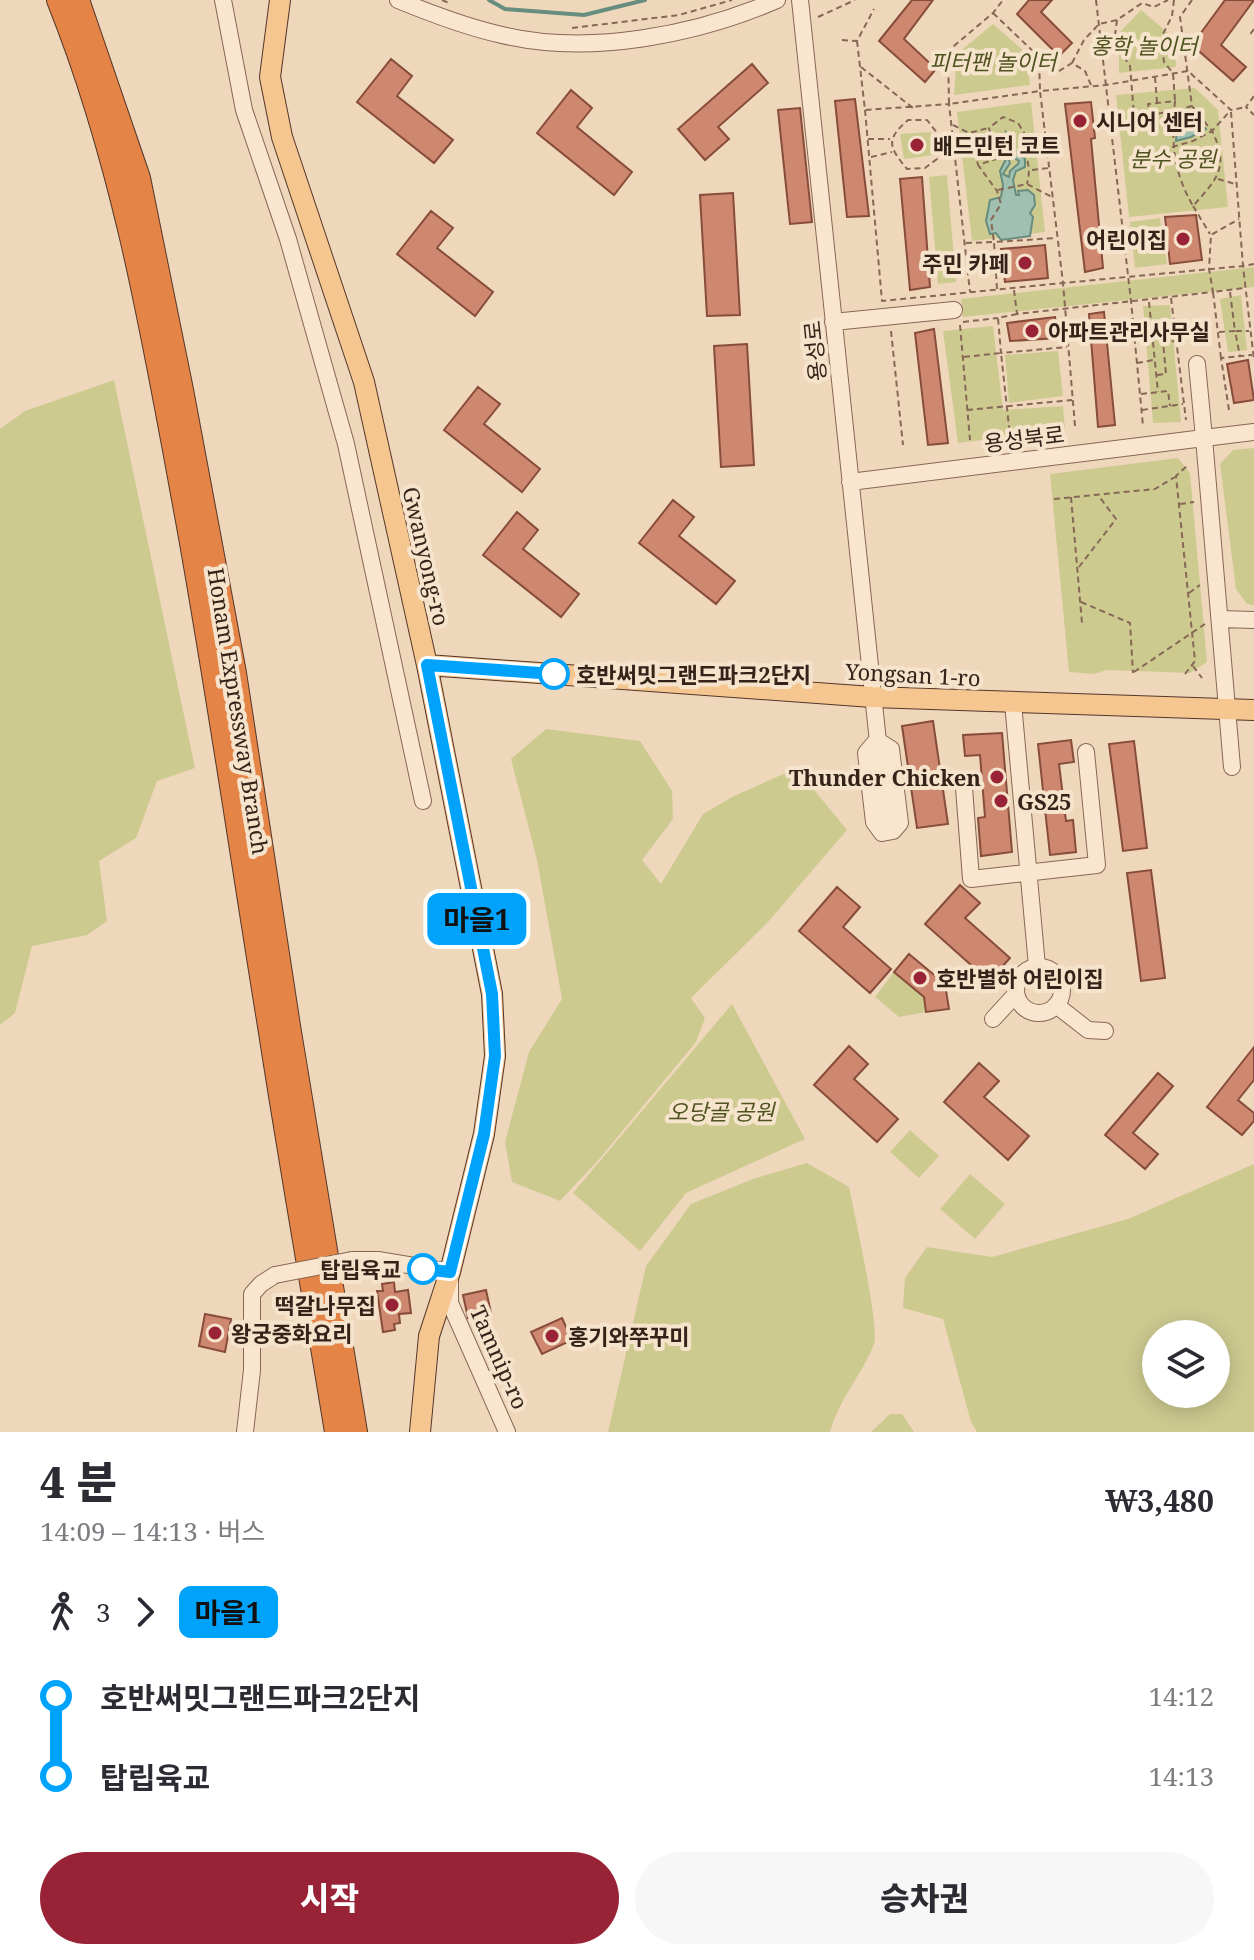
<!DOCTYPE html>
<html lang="ko">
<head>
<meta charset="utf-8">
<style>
  body { margin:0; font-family:"Noto Serif","Noto Sans KR",serif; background:#f7f7f7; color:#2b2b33; height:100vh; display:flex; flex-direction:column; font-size:30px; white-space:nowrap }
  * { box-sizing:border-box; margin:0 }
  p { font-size:26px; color:#7c7c81 }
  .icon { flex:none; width:44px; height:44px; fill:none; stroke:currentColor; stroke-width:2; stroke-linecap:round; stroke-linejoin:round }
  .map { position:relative; height:1432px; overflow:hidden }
  .drawer { display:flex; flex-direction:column; background:#fff; flex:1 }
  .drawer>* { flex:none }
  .badge { padding:0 16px; border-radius:12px; font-size:28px; line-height:52px }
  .buttons { position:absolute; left:1142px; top:1320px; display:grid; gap:16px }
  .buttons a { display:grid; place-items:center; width:88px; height:88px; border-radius:50%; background:#fff; box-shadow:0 4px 20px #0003; font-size:40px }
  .map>.badge { position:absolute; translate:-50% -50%; box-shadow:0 0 0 4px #fff }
  .legs { display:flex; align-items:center; gap:12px; height:88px; padding:0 40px; font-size:26px }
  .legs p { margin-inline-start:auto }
  .overview { display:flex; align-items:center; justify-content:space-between; height:136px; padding:0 40px }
  h1 { font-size:44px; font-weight:800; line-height:60px }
  .button { display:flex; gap:16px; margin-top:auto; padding:16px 40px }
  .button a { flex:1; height:92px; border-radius:48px; background:#982337; color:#fff; font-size:32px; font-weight:800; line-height:92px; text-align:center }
  .button a+a { background:#f7f7f7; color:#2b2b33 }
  ul { padding:0 40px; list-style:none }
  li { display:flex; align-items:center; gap:28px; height:80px; font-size:30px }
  li i { display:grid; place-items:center; width:12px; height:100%; margin:0 10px; background:currentColor }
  li i::after { content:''; width:20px; height:20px; margin:-10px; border:6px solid; border-radius:50%; background:#fff }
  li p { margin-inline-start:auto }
  li:first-child i { background:linear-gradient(#0000 50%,currentColor 0) }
  li:last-child i { background:linear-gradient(currentColor 50%,#0000 0) }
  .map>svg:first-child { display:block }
  .green { fill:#cdca90; fill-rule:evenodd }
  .water { fill:#a0c0b1; stroke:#678d7e; stroke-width:2 }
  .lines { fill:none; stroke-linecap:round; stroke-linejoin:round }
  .stream { stroke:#678d7e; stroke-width:4 }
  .building { fill:#cf8870; stroke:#874c3a; stroke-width:2 }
  .minor-casing { stroke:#876755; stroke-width:18 }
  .major-casing { stroke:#54372a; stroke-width:22 }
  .highway-casing { stroke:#54372a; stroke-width:24 }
  .path { stroke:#876755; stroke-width:2; stroke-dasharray:6 4; stroke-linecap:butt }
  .minor { stroke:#fae6cf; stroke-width:16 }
  .major { stroke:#f5c690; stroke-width:20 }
  .highway { stroke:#e48547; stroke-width:22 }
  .minor-bridge-casing { stroke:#876755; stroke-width:18; stroke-linecap:butt }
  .minor-bridge { stroke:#fae6cf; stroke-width:16 }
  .line-1-casing { stroke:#fff; stroke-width:18 }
  .line-1 { stroke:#00a3fb; stroke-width:12 }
  .poi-dot { fill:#982337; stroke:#f6e3cb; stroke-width:3 }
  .stop-1-dot { fill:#fff; stroke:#00a3fb; stroke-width:4 }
  .labels { text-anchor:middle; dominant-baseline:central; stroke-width:8; stroke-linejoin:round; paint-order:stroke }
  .park-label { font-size:22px; font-style:italic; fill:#4e5320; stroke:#f6e3cb }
  .poi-label { font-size:22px; font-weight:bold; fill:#35231a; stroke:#f6e3cb; text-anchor:start }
  .street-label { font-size:22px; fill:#35231a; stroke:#f6e3cb }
  .stop-label { font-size:22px; font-weight:bold; fill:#35231a; stroke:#f6e3cb; text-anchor:start }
</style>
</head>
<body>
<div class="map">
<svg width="1254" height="1432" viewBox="0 0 1254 1432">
  <rect width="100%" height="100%" fill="#efd7bc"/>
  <!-- green -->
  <path class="green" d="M1141,10L1174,38L1176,67L1119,73V33Z
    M993,24L1026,53L1030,85L954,95L957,54Z
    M1195,88L1218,110L1228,207L1129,217L1116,95Z
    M1031,102L1045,232L972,241L957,112Z
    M931,132L933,155L904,159L900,134Z
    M947,175L956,282L938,284L929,177Z
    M1160,218L1167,264L1135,268L1130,222Z
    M1254,267V287L963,317L961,299Z
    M1241,295L1247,350L1228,352L1220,299Z
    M1170,305L1181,422L1153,423L1143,306Z
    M993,326L1003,410L1063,406L1065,430L958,443L943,331Z
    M1058,351L1063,396L1009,403L1005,355Z
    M114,380L195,768L157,781L136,838L99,861L107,921L87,935L32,946L15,1013L0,1025V429L25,411Z
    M1254,448V605L1247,604L1236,589L1220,464L1233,450Z
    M1178,458L1190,473L1207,662L1190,673L1107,670L1094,674L1069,672L1050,474Z
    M546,729L640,741L672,791L673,819L642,860L661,884L703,814L732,797L790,771L815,791L847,830L768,922L691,998L705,1018L696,1042L601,1157L560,1201L512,1182L505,1142L529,1052L562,999L537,860L511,759Z
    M894,972L924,997L926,1012L899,1017L875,997Z
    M732,1004L805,1139L686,1193L640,1251L573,1193Z
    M910,1130L939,1156L919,1178L890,1152Z
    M807,1163L849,1187C854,1211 880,1328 874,1344C862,1375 839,1399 830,1432H608L646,1266L691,1204L753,1179Z
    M1254,1164V1432H977L971,1422L943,1319L903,1308L905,1278L927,1247L992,1257L1128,1219ZM1216,1334V1394H1156V1334Z
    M970,1174L1005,1204L975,1239L940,1209Z
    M890,1414H902L914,1432H871Z"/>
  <!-- water -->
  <path class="water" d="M1190,112L1206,129L1191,137L1176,141L1178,114Z
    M1006,132L1012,137L1005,147L1010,163L1003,174L1009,177L1010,171L1018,164L1019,161L1014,158L1017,151L1025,159V167L1016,171L1013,180L1016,195H1019L1018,191L1028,190L1034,195L1035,205L1030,213L1033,217L1030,236L1001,240L996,233L990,234L986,221L990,200L1001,197L1003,185L1000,171L1007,157L1001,146L1007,138Z"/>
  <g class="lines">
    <!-- stream -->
    <path class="stream" d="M489,0L505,9L584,15L645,0"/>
  </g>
  <!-- building -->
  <path class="building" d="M912,0H933L904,39L936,69L925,82L879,41Z
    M1029,0H1052L1041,12L1072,43L1059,56L1017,14Z
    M1225,0H1254L1221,45L1246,67L1233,81L1192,45Z
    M391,59L412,76L397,96L453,140L434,163L357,102Z
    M752,64L768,83L718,127L729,139L705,160L678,129Z
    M571,90L592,108L577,127L632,172L614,195L537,133Z
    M855,99L869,216L847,217L835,101Z
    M1091,102L1095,138L1091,139L1103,268L1085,272L1065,104Z
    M800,108L812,222L790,224L778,110Z
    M922,177L930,287L910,290L900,179Z
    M733,193L740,315L707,316L700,195Z
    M431,211L453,228L437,248L493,292L475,316L397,254Z
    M1196,215L1202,260L1170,264L1165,217Z
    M1045,245L1048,278L1005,282L1001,249Z
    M1104,312L1115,425L1098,427L1089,314Z
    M1055,317L1058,338L1010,341L1007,323Z
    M934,329L948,443L928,445L915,333Z
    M747,344L754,465L721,467L714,346Z
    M1248,360L1254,400L1234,403L1227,364Z
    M478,387L500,404L484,424L540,469L522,492L444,430Z
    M673,500L694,517L679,536L735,581L716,604L639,543Z
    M517,512L538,530L523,549L579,594L561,617L483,555Z
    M933,721L948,824L917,828L902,726Z
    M1002,733L1012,852L981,856L978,818L985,817L980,755L965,756L963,735Z
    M1071,740L1074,762L1059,764L1066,821L1073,820L1076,852L1050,855L1038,744Z
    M1134,741L1147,848L1123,851L1109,744Z
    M1151,870L1165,978L1141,981L1127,873Z
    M960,885L980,903L965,918L1010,958L989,981L925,924Z
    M837,887L860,907L843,927L891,969L870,993L799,931Z
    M909,954L945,984L949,1009L926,1012L924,997L894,972Z
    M849,1046L868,1064L854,1079L898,1119L877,1142L814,1085Z
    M1254,1047V1080L1238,1100L1254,1113V1121L1242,1135L1207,1107Z
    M979,1063L999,1081L984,1097L1029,1136L1008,1160L944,1102Z
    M1158,1073L1173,1086L1133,1133L1158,1154L1145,1169L1105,1135Z
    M394,1282L395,1292L408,1290L411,1313L399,1314L400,1323L394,1324L395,1330L383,1332L377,1291H383L382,1284Z
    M486,1290L491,1313L468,1318L463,1295Z
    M205,1314L231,1319L225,1352L199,1346Z
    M562,1318L572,1340L542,1354L531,1332Z"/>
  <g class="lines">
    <defs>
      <path id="minor" d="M223,0L244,110L288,239L346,444L423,801
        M398,0C432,14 466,27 502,35C589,56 696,35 777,0
        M800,0L886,818
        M833,322L954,310
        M1197,364L1204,438L1254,432
        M850,482L1204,438L1232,767
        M1220,619L1254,620
        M1013,703L1037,966
        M877,740L891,749L900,823L893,831L882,833L874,822L866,753Z
        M964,788L971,879L1097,865L1086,752
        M1016 990a23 23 0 1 1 46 0a23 23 0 1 1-46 0Z
        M1056,1005L1088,1030L1105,1031
        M993,1019L1016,994
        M352,1260H378L450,1272V1303L507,1432
        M245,1432L252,1370V1294L261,1284L275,1275"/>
      <path id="major" d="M280,0L270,77L282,137L364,382L427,665L492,994L495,1056L484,1134L450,1272L429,1336L420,1432
        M427,665L872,697L1254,710"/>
      <path id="highway" d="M58,0C126,169 155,348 188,526C218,693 242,860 269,1026C290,1162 314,1297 336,1432
        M78,0L139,178L182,390L235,673L289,1026L356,1432"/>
    </defs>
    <!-- minor casing -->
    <use href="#minor" class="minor-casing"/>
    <!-- major casing -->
    <use href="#major" class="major-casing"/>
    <!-- highway casing -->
    <use href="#highway" class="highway-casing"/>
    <!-- path -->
    <path class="path" d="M442,0L449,3
      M1096,0L1131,301L1143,426
      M1174,0L1172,16L1161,38L1164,62L1173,73L1175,101
      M1192,0L1180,17L1192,106L1212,131L1230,111
      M993,13L1039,57L1040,91L949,104L948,51L993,13L1003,0
      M818,17L855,0
      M1117,20L1114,42L1130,66L1135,127L1150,115L1174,111L1175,101L1148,104L1150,115
      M572,28L679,15L732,0
      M1254,29L1251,33L1254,36
      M842,40L857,41L874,9
      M857,41L865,110L949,104L970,292
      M1072,63L1084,40L1099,24L1117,20L1142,3L1154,7L1168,0
      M1041,66L1056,73L1072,63L1085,71L1091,85
      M861,67L913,108
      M1155,77L1157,102
      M1254,96L1246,107L1254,115
      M865,110L882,301L1063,283L1040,91L1106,85L1188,71L1231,110L1246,107
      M1231,112L1243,266L1254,264
      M953,125L969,133L988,128
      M969,133L971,148L978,164
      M868,139H890
      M1172,147L1193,141L1212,131C1230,167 1217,179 1193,206C1174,172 1172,150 1174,111L1192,106
      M940,149L937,159L925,168L907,169C889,147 885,140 908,120H927L938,134L940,149L971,148
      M871,157L892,152
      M1032,170L1049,168
      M1218,179L1235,184
      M998,190L1027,184L1052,197
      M1193,206L1210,234
      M966,243L994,242L991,220L1001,204L997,191L978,165L996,159L989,128L1003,117L1018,123L1026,136C1022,158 1033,162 1027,184
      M997,289L994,242L1056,238
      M1014,290L1017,314L1213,292L1209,269L1211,235L1239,219
      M1230,292L1235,331H1249
      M1171,298L1186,420
      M1149,302L1158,392
      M1017,314L998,318L1001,353L1067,347
      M963,322L998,318
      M960,325L970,440
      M891,331L903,445
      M1219,332L1235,331L1240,356
      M964,357L1001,353L1010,436
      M1221,358L1213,292L1245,288
      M1137,363L1153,360
      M1157,375L1166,374L1163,342L1176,341
      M1141,394L1168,391L1170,406
      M967,410L1072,400
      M1142,410L1183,404
      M1229,410L1221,358L1252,355
      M1075,426L1063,283L1243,266L1254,360
      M1071,497L1082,623
      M1054,499L1155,489L1175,477
      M1180,504L1194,502
      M1079,567L1116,519L1098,495
      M1189,593L1200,585
      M1081,602L1130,623L1133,673
      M1193,666L1202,678
      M1134,672L1205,624
      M1185,674L1195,661L1176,476L1188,465"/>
    <!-- minor -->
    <use href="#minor" class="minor"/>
    <!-- major -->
    <use href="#major" class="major"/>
    <!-- highway -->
    <use href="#highway" class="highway"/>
    <defs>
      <path id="minor-bridge" d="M275,1275L352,1260"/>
    </defs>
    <!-- minor-bridge casing -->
    <use href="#minor-bridge" class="minor-bridge-casing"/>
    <!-- minor-bridge -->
    <use href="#minor-bridge" class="minor-bridge"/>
  </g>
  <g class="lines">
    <defs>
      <path id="line-1" d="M423,1269L450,1272L484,1134L495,1056L492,994L427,665L554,674"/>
    </defs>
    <!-- line-1 casing -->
    <use href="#line-1" class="line-1-casing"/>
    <!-- line-1 -->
    <use href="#line-1" class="line-1"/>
  </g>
  <!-- markers -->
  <g class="poi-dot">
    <circle cx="1080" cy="121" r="8"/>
    <circle cx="917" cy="145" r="8"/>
    <circle cx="1183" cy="239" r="8"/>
    <circle cx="1025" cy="263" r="8"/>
    <circle cx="1032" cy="331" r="8"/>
    <circle cx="997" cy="777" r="8"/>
    <circle cx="1001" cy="801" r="8"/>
    <circle cx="920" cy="978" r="8"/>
    <circle cx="392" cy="1305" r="8"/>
    <circle cx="215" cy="1333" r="8"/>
    <circle cx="552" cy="1336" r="8"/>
  </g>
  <g class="stop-1-dot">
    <circle cx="554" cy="674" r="14"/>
    <circle cx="423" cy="1269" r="14"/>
  </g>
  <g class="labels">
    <!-- park labels -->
    <g class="park-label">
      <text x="1144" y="45">홍학 놀이터</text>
      <text x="993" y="61">피터팬 놀이터</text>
      <text x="1173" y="158">분수 공원</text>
      <text x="721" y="1111">오당골 공원</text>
    </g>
    <!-- poi labels -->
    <g class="poi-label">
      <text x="1096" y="121">시니어 센터</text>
      <text x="933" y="145">배드민턴 코트</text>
      <text x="1167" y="239" text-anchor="end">어린이집</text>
      <text x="1009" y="263" text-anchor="end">주민 카페</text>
      <text x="1048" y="331">아파트관리사무실</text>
      <text x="981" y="777" text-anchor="end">Thunder Chicken</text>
      <text x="1017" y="801">GS25</text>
      <text x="936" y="978">호반별하 어린이집</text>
      <text x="376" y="1305" text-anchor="end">떡갈나무집</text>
      <text x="231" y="1333">왕궁중화요리</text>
      <text x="568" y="1336">홍기와쭈꾸미</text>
    </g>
    <!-- street labels -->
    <g class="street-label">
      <text transform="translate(814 351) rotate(-96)">용성로</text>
      <text transform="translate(1024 438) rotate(-7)">용성북로</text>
      <text transform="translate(427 556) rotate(77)">Gwanyong-ro</text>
      <text transform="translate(913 674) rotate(3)">Yongsan 1-ro</text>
      <text transform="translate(239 711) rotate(81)">Honam Expressway Branch</text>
      <text transform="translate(500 1357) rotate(66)">Tamnip-ro</text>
    </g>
    <!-- stop labels -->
    <g class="stop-label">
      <text x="576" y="674">호반써밋그랜드파크2단지</text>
      <text x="401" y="1269" text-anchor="end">탑립육교</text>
    </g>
  </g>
</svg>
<div class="buttons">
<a><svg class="icon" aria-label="layers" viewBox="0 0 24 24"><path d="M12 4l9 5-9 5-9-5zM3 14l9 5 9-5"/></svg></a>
</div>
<b class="badge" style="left:477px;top:919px;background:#00a3fb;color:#111">마을1</b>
</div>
<section class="drawer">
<div class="overview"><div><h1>4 분</h1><p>14:09 – 14:13 · 버스</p></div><b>₩3,480</b></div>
<div class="legs"><svg class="icon" aria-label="walk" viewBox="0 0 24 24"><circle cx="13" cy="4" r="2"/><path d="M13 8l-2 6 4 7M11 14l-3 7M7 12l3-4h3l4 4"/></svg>3<svg class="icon" aria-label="forward" viewBox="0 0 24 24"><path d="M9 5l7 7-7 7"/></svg><b class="badge" style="background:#00a3fb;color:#111">마을1</b></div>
<ul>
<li><i style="color:#00a3fb"></i><b>호반써밋그랜드파크2단지</b><p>14:12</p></li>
<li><i style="color:#00a3fb"></i><b>탑립육교</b><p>14:13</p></li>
</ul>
<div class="button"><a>시작</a><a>승차권</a></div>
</section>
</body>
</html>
